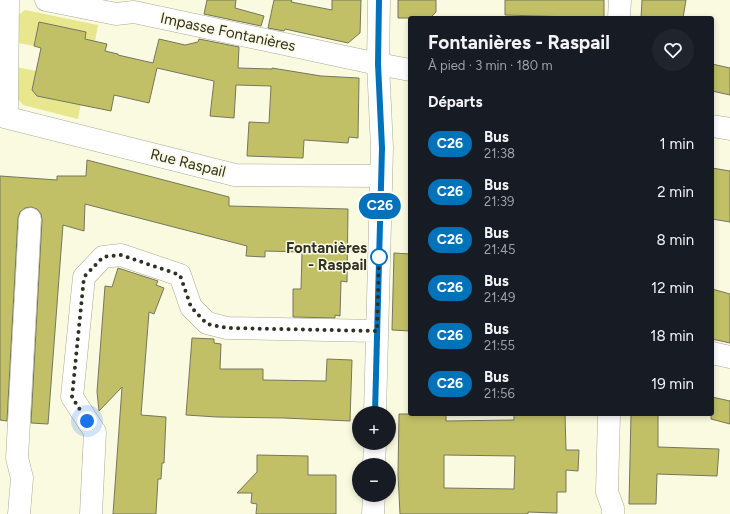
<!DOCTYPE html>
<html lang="fr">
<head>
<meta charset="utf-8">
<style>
  body { margin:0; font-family:Figtree,sans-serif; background:#20242c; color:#f1f3f6; height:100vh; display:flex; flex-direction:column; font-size:15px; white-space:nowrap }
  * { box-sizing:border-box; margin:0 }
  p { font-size:13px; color:#9ea1a6 }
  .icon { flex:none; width:22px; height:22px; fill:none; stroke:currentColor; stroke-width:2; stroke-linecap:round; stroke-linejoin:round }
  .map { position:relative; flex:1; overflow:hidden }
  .drawer { position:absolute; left:408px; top:16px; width:306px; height:400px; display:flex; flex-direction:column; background:#171b24; border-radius:4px; box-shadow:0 2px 6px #0003 }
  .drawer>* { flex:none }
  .badge { padding:0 8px; border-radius:13px; font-size:14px; line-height:26px }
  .controls { position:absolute; left:352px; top:406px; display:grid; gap:8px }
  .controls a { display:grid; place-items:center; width:44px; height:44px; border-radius:50%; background:#171b24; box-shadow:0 2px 6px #0003; font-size:20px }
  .you { position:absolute; width:20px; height:20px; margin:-10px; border:3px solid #fff; border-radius:50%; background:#1a73e8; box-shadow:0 0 0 6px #1a73e833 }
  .map>.badge { position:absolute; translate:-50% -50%; box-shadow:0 0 0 2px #fff }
  h2 { padding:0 20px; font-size:15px; line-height:36px }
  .round { display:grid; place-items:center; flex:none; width:42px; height:42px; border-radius:21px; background:#20242c }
  .headline { display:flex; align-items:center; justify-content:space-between; height:68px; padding:0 20px }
  h1 { font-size:19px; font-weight:700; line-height:30px }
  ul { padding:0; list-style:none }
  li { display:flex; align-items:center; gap:12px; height:48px; padding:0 20px }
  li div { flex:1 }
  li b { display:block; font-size:15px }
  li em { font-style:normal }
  li .badge { min-width:44px; font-weight:700; text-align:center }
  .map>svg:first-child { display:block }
  .green { fill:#e8e78e }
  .building { fill:#c1c067; stroke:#75765f; fill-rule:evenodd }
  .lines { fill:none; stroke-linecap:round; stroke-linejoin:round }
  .minor-casing { stroke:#aaab93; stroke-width:23 }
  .minor { stroke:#fff; stroke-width:22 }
  .line-casing { stroke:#fff; stroke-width:9 }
  .line { stroke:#0072bc; stroke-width:6 }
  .walk { stroke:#303026; stroke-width:4; stroke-dasharray:0 7.2 }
  .stop-dot { fill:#fff; stroke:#0072bc; stroke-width:2 }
  .labels { text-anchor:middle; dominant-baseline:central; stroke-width:3; stroke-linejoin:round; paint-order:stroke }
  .street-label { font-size:15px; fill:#303026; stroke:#fafae0 }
  .stop-label { font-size:15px; font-weight:bold; fill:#303026; stroke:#fafae0; text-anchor:end }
</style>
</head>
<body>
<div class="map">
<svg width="730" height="514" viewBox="0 0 730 514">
  <rect width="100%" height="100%" fill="#fafae0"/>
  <!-- green -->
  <path class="green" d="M25,10L98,25L95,41L85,39L86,32L42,23L38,26L34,46L13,42V19Z
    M12,66L36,71L32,90L37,96L70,103L71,97L82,98L78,119L23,105L14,94Z"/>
  <!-- building -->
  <path class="building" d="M207,0H236L235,8L264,16L261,26L204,14Z
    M274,0H292L291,2L332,10V0H361L360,33L348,43L285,29L284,31L268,28Z
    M398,0H436V12L430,18H398Z
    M505,0H604V18L505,15Z
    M642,0H686L683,18H641Z
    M39,22L86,32L85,39L107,44L105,51L118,54V55L153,63L159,39L185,45L198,42L199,39L239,47L238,68L272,69V68L321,76L359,78L358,138L349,137L348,143L304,140L303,158L247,156L249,122L269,123L271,86L236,85L234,118L210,116L214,81L157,68L149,103L114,95L111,111L37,96L32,90L41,48L34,46Z
    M712,64L730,68V95L712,91Z
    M87,160L229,197V206L348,209L347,282L341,281L340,316L335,315V318L293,317V289H301L302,252L265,251V257L246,256L247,246L85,204L84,231L63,225L48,424L31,423L42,220L41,214L37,209L31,207L25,208L20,212L18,218L7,421L0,420V176L57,180V176H86Z
    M712,168L730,171V222L712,219Z
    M394,253L410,254V331L392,330Z
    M118,268L158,281L156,285L164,288L154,314L149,312L141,415L166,417L164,463H162L161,479H158L156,514H113L122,387L99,411L97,392L105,286L112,287Z
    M712,289L730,294V343L712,339Z
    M192,338L214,339V343L221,344L220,369H263V380L326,381L327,359L352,360L350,421L284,418L217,417L186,415Z
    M712,397L730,401V424L711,419Z
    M399,414H446V421L514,420V414H565L566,450H579L578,471L566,470V492H557V513L528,512V514H400L398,474ZM444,455L515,456L514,489L444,488Z
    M631,414H658V447L719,449L717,476L657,474L656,504H629Z
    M257,455L308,456V475H336V514H256L257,504L251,503L252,493H237L257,472Z"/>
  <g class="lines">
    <defs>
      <path id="minor" d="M46,0L116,14L134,12L378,64L410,70
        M619,18L620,0
        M0,116L235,175L380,176
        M5,117L7,109L8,0
        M712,126L730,129
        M712,353L730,357
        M375,413L382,148L378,64L379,0
        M609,414L607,492L613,508V514
        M374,465L375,443
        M19,514L22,478L17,458L30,219
        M91,514L95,432L72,397L84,277L103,257L121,255L180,275L191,307L207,323L227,328L377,331
        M373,514L374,495"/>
    </defs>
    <!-- minor casing -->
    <use href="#minor" class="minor-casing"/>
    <!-- minor -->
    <use href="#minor" class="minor"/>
  </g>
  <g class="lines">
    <defs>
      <path id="line" d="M375,413L382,148L378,64L379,0"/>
    </defs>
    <!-- line casing -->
    <use href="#line" class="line-casing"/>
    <!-- line -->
    <use href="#line" class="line"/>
    <!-- walk -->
    <path class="walk" d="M87,421L72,397L84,277L103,257L121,255L180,275L191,307L207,324L227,328L377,331L379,257"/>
  </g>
  <!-- markers -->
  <circle class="stop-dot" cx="379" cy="257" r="8"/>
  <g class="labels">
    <!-- street labels -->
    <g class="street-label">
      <text transform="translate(228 32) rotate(12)">Impasse Fontanières</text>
      <text transform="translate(188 163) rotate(14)">Rue Raspail</text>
    </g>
    <!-- stop labels -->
    <g class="stop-label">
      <text x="367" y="248">Fontanières<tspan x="367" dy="17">- Raspail</tspan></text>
    </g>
  </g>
</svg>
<div class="controls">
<a>+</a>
<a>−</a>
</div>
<div class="you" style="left:87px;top:421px"></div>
<b class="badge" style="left:380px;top:206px;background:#0072bc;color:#fff">C26</b>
<section class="drawer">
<div class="headline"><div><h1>Fontanières - Raspail</h1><p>À pied · 3 min · 180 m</p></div><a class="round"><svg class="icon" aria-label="heart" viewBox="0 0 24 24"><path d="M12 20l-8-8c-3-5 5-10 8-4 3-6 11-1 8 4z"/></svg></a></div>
<h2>Départs</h2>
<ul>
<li><span class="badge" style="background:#0072bc;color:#fff">C26</span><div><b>Bus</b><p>21:38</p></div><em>1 min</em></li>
<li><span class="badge" style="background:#0072bc;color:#fff">C26</span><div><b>Bus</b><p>21:39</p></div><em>2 min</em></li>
<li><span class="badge" style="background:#0072bc;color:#fff">C26</span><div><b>Bus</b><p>21:45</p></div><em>8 min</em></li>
<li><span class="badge" style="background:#0072bc;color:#fff">C26</span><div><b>Bus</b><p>21:49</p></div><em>12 min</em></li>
<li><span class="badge" style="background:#0072bc;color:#fff">C26</span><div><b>Bus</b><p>21:55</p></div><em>18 min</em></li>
<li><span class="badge" style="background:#0072bc;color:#fff">C26</span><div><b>Bus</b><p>21:56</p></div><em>19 min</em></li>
</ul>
</section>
</div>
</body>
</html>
